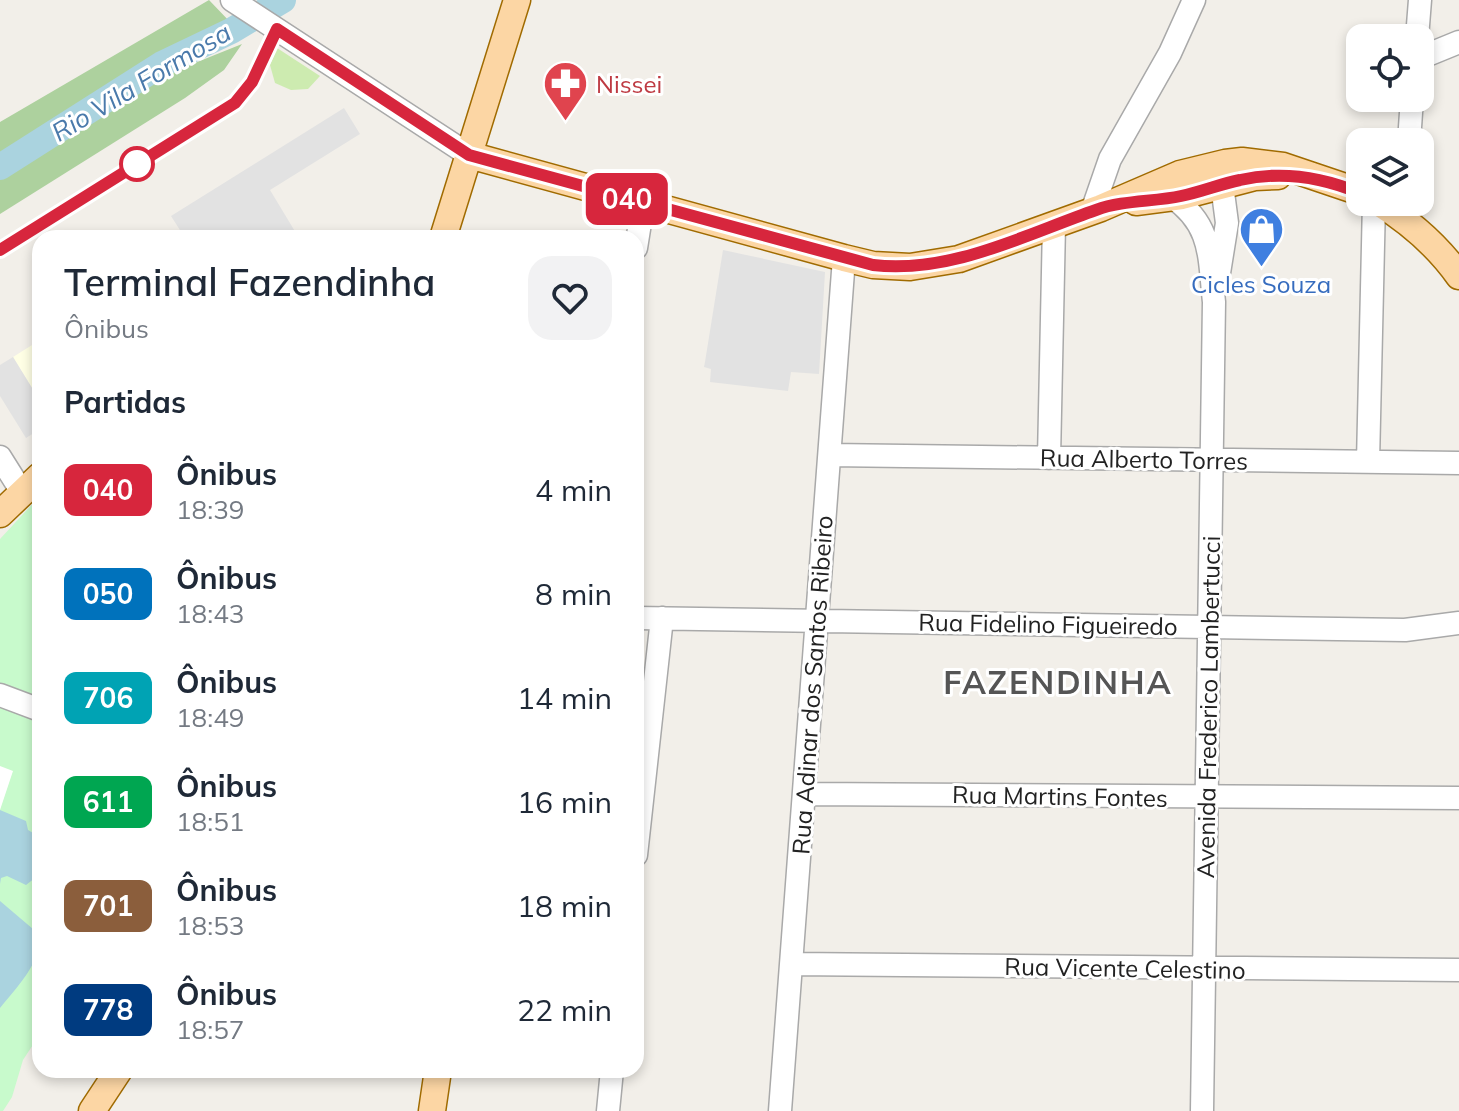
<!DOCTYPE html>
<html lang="pt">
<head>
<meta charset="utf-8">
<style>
  body { margin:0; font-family:Mulish,sans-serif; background:#f2f2f3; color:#1f2937; height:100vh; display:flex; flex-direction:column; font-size:30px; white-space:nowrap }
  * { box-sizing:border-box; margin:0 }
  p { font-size:26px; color:#747a83 }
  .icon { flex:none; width:44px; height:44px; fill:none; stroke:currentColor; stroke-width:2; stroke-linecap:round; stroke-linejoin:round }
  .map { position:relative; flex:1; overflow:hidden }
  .side { position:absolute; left:32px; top:230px; width:612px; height:848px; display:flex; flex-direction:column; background:#fff; border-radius:24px; box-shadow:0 4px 12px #0003 }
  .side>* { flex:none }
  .badge { padding:0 16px; border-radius:12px; font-size:28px; line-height:52px }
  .tools { position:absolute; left:1346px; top:24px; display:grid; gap:16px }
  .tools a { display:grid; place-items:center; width:88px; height:88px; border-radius:16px; background:#fff; box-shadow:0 4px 12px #0003; font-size:40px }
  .map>.badge { position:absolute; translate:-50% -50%; box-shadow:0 0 0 4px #fff }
  h2 { padding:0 32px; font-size:30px; line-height:72px }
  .round { display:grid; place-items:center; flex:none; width:84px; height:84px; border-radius:24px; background:#f2f2f3 }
  .headline { display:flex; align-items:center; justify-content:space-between; height:136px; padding:0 32px }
  h1 { font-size:38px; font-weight:600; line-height:60px }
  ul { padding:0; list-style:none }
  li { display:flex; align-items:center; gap:24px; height:104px; padding:0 32px }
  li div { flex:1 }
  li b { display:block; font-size:30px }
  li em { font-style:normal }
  li .badge { min-width:88px; font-weight:700; text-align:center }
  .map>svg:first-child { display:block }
  .education { fill:#ffffe5 }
  .grass { fill:#cdebb0 }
  .forest { fill:#add19e }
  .park { fill:#c8facc }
  .parking { fill:#e2e2e2 }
  .water { fill:#aad3df }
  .pier { fill:#fff }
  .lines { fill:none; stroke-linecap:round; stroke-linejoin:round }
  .river { stroke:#aad3df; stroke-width:26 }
  .minor-casing { stroke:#a9a9a9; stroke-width:25 }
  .major-casing { stroke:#a06b00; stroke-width:29 }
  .minor { stroke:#fff; stroke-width:22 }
  .major { stroke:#fcd6a4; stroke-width:26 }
  .line-casing { stroke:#fff; stroke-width:18 }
  .line { stroke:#d7263d; stroke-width:12 }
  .stop-dot { fill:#fff; stroke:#d7263d; stroke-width:4 }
  .labels { text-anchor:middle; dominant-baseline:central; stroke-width:6; stroke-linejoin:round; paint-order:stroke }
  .health-label { font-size:24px; fill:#be3a42; stroke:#fff; text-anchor:start }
  .shop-label { font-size:24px; fill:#366cbe; stroke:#fff }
  .street-label { font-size:24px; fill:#222; stroke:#fff }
  .water-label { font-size:26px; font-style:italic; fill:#4a7aab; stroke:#fff }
  .district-label { font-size:32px; font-weight:bold; letter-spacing:2px; fill:#555; stroke:#fff }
</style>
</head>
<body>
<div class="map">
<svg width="1459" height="1111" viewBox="0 0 1459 1111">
  <rect width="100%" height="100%" fill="#f2efe9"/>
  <!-- education -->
  <path class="education" d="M40,340V401L13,357Z"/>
  <!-- grass -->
  <path class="grass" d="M277,48L320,76L308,89L291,90L275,83L270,65Z"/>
  <!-- forest -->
  <path class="forest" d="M209,0L232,24L101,90L0,159V122Z
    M242,44L224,70L185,98L0,214V174L170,73Z"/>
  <!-- park -->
  <path class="park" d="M40,496V1034L23,1060L12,1097L3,1111H0V539Z"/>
  <!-- parking -->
  <path class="parking" d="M344,108L360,134L270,190L299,238H185L171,216Z
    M723,250L825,272L819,374L791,372L788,391L710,382L711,369L704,367L705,362Z
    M13,357L40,401V429L26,438L0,396V365Z"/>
  <!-- water -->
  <path class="water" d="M0,810L26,821L28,830L40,837V874L26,885L7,876L1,878L0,884Z
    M0,901L40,935C42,962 16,988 0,1008Z"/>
  <!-- pier -->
  <path class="pier" d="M0,766L13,771L0,810Z"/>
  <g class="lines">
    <!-- river -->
    <path class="river" d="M0,167L162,64L231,31L283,0"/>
    <defs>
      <path id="minor" d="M232,0L469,155
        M1417,38L1420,0
        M1420,58L1459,42
        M1409,142L1412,98
        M1172,197C1213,225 1209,258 1214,302L1202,1111
        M1092,211L1110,159L1170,53L1194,0
        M636,248L643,204
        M1219,273L1227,223L1222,185
        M830,455L1459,463
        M0,457L22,492
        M1049,458L1054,225
        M1368,462L1374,202
        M636,618L1405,630L1459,623
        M0,695L40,710
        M804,794L1459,798
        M636,855L662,618
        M791,964L1459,970
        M608,1111L612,1070
        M780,1111L844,258"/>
      <path id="major" d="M469,155L844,258L873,265L910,267L959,259L1101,208L1180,174L1225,163L1242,161L1283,166L1360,192
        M1136,202L1182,196L1255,177L1278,176
        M1378,202C1410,222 1437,245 1459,276
        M443,238L517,0
        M0,514L40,476
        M92,1111L119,1070
        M432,1111L438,1070"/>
    </defs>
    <!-- minor casing -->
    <use href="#minor" class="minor-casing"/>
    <!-- major casing -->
    <use href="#major" class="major-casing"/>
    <!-- minor -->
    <use href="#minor" class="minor"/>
    <!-- major -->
    <use href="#major" class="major"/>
  </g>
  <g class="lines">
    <defs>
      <path id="line" d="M0,250L235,103L252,82L277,29L469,155L873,265C951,274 1024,235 1096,210C1123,200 1153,202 1181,196C1201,192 1220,184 1240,180C1280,171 1322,177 1360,193"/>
    </defs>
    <!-- line casing -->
    <use href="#line" class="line-casing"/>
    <!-- line -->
    <use href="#line" class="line"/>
  </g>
  <!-- icons -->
  <defs>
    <symbol id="pharmacy-pin" viewBox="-11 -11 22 30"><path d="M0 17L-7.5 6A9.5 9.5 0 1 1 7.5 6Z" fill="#e0444e" stroke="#fff"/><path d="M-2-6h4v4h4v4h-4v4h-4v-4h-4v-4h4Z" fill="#fff"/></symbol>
    <symbol id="shop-pin" viewBox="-11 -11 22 30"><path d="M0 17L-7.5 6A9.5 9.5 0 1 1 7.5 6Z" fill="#3f7fe0" stroke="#fff"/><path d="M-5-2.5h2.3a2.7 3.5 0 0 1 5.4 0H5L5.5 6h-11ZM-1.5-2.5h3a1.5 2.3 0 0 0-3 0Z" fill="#fff"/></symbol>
  </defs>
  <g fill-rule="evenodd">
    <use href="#pharmacy-pin" x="540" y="58" width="51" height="69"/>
    <use href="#shop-pin" x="1236" y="204" width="51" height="69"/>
  </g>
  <!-- markers -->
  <circle class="stop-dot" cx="137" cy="164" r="16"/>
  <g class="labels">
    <!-- health labels -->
    <g class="health-label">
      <text x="596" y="84">Nissei</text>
    </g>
    <!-- shop labels -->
    <g class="shop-label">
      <text x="1261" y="284">Cicles Souza</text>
    </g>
    <!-- street labels -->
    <g class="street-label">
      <text transform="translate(1144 459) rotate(1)">Rua Alberto Torres</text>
      <text transform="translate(1048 624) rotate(1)">Rua Fidelino Figueiredo</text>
      <text transform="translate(812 685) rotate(-86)">Rua Adinar dos Santos Ribeiro</text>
      <text transform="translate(1208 707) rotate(-89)">Avenida Frederico Lambertucci</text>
      <text transform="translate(1060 796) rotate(1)">Rua Martins Fontes</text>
      <text transform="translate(1125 968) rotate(1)">Rua Vicente Celestino</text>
    </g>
    <!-- water labels -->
    <g class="water-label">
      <text transform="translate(141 82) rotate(-31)">Rio Vila Formosa</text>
    </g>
    <!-- district labels -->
    <g class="district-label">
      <text x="1058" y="682">FAZENDINHA</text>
    </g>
  </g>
</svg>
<div class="tools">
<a><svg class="icon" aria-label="locate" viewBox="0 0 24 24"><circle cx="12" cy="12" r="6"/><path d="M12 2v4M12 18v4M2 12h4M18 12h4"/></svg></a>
<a><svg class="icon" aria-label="layers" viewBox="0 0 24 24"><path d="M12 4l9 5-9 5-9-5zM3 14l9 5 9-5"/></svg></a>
</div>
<b class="badge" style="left:627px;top:199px;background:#d7263d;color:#fff">040</b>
<section class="side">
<div class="headline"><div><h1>Terminal Fazendinha</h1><p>Ônibus</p></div><a class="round"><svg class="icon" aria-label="heart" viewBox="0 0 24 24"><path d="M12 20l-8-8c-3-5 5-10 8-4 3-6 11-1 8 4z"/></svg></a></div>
<h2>Partidas</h2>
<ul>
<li><span class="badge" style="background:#d7263d;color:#fff">040</span><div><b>Ônibus</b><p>18:39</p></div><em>4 min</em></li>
<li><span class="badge" style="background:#0072bc;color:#fff">050</span><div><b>Ônibus</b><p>18:43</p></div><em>8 min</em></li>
<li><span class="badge" style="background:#00a3b4;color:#fff">706</span><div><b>Ônibus</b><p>18:49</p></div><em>14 min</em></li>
<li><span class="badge" style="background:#00a651;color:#fff">611</span><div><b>Ônibus</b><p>18:51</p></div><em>16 min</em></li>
<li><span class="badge" style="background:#8b5e3c;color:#fff">701</span><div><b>Ônibus</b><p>18:53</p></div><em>18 min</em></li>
<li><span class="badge" style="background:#003b80;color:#fff">778</span><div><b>Ônibus</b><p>18:57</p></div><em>22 min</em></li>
</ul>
</section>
</div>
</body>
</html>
